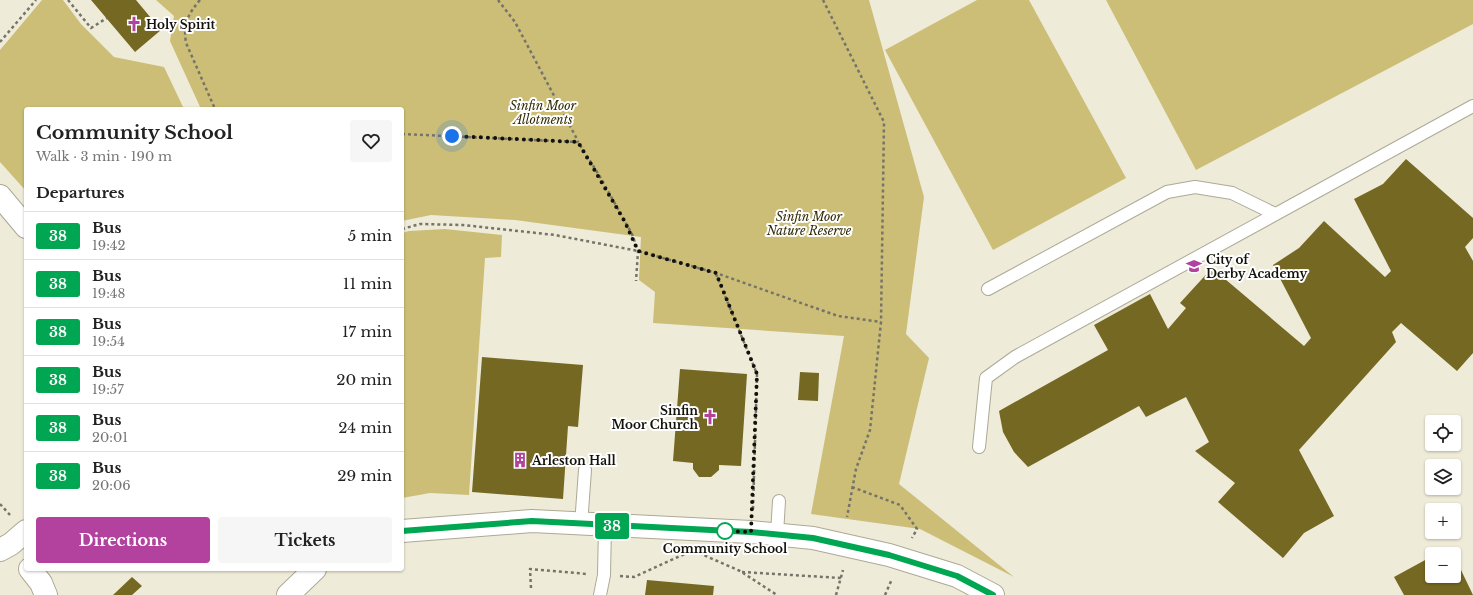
<!DOCTYPE html>
<html lang="en">
<head>
<meta charset="utf-8">
<style>
  body { margin:0; font-family:"Libre Baskerville",serif; background:#f6f6f6; color:#222; height:100vh; display:flex; flex-direction:column; font-size:15px; white-space:nowrap }
  * { box-sizing:border-box; margin:0 }
  p { font-size:13px; color:#767676 }
  .icon { flex:none; width:22px; height:22px; fill:none; stroke:currentColor; stroke-width:2; stroke-linecap:round; stroke-linejoin:round }
  .map { position:relative; flex:1; overflow:hidden }
  .details { position:absolute; left:24px; top:107px; width:380px; height:464px; display:flex; flex-direction:column; background:#fff; border-radius:4px; box-shadow:0 1px 3px #0004 }
  .details>* { flex:none }
  .badge { padding:0 8px; border-radius:3px; font-size:14px; line-height:26px }
  .tools { position:absolute; left:1425px; top:415px; display:grid; gap:8px }
  .tools a { display:grid; place-items:center; width:36px; height:36px; border-radius:4px; background:#fff; box-shadow:0 1px 3px #0004; font-size:20px }
  .you { position:absolute; width:20px; height:20px; margin:-10px; border:3px solid #fff; border-radius:50%; background:#1a73e8; box-shadow:0 0 0 6px #1a73e833 }
  .map>.badge { position:absolute; translate:-50% -50%; box-shadow:0 0 0 2px #fff }
  h2 { padding:0 12px; font-size:15px; line-height:36px }
  .round { display:grid; place-items:center; flex:none; width:42px; height:42px; border-radius:4px; background:#f6f6f6 }
  .summary { display:flex; align-items:center; justify-content:space-between; height:68px; padding:0 12px }
  h1 { font-size:19px; font-weight:700; line-height:30px }
  .primary-button { display:flex; gap:8px; margin-top:auto; padding:8px 12px }
  .primary-button a { flex:1; height:46px; border-radius:4px; background:#b3429e; color:#fff; font-size:16px; font-weight:700; line-height:46px; text-align:center }
  .primary-button a+a { background:#f6f6f6; color:#222 }
  ul { padding:0; list-style:none }
  li { display:flex; align-items:center; gap:12px; height:48px; padding:0 12px; border-top:1px solid #e0e0e0 }
  li div { flex:1 }
  li b { display:block; font-size:15px }
  li em { font-style:normal }
  li .badge { min-width:44px; font-weight:700; text-align:center }
  .map>svg:first-child { display:block }
  .green { fill:#ccbe77 }
  .building { fill:#756823 }
  .lines { fill:none; stroke-linecap:round; stroke-linejoin:round }
  .service-casing { stroke:#ada997; stroke-width:14 }
  .minor-casing { stroke:#ada997; stroke-width:24 }
  .tertiary-casing { stroke:#ada997; stroke-width:24 }
  .path { stroke:#767468; stroke-width:2.5; stroke-dasharray:3 3; stroke-linecap:butt }
  .service { stroke:#fff; stroke-width:12 }
  .minor { stroke:#fff; stroke-width:22 }
  .tertiary { stroke:#fff; stroke-width:22 }
  .line-casing { stroke:#fff; stroke-width:9 }
  .line { stroke:#00a651; stroke-width:6 }
  .walk { stroke:#12110a; stroke-width:4; stroke-dasharray:0 7.2 }
  .stop-dot { fill:#fff; stroke:#00a651; stroke-width:2 }
  .labels { text-anchor:middle; dominant-baseline:central; stroke-width:4; stroke-linejoin:round; paint-order:stroke }
  .poi-label { font-size:12px; font-weight:bold; fill:#12110a; stroke:#fff; text-anchor:start }
  .park-label { font-size:12px; font-style:italic; fill:#312a02; stroke:#fff }
  .stop-label { font-size:12px; font-weight:bold; fill:#12110a; stroke:#fff }
</style>
</head>
<body>
<div class="map">
<svg width="1473" height="595" viewBox="0 0 1473 595">
  <rect width="100%" height="100%" fill="#eeebd8"/>
  <!-- green -->
  <path class="green" d="M42,0H63L81,24L114,57L164,67L184,109H26V191L0,162V50Z
    M156,0H869L924,197L906,334L929,358L899,484L1014,577L920,529L811,514L844,336L653,323L655,292L639,280L641,237L515,220L431,215L402,221V109H201L170,41L174,16Z
    M977,0H1029L1126,178L993,250L885,50Z
    M1106,0H1473V24L1196,170Z
    M445,229L502,235L501,257L485,258L469,495L430,493L402,498V233L409,231Z"/>
  <!-- building -->
  <path class="building" d="M91,0H136L161,30L135,52Z
    M1406,159L1473,218V238L1465,247L1473,261V353L1457,371L1401,323L1392,332L1396,342L1299,450L1334,516L1304,533L1283,558L1218,502L1235,483L1195,451L1209,442L1186,397L1146,417L1139,406L1028,467L1014,452L1003,432L999,411L1108,350L1094,325L1150,294L1168,329L1186,308L1180,303L1212,268L1304,346L1311,338L1273,265L1299,248L1324,221L1385,277L1391,271L1354,199L1383,184Z
    M482,357L583,365L578,427L568,426L563,499L472,492Z
    M680,369L747,374L741,466L719,465V470L711,477H699L693,469V463L673,461Z
    M800,372L819,373L818,401L798,400Z
    M1427,559L1432,568V576H1436L1439,582L1450,576H1454V574L1461,570L1473,595H1404L1394,577Z
    M132,577L142,586L132,595H113Z
    M647,580L714,586L713,595H645Z"/>
  <g class="lines">
    <defs>
      <path id="service" d="M988,289L1167,192L1195,187L1232,193L1275,214
        M979,447L986,378L1015,357L1473,106
        M581,525L585,470
        M777,534L779,501
        M600,595L604,575L605,526"/>
      <path id="minor" d="M0,196L26,227
        M0,550L11,544L26,531
        M30,569L41,583L46,595"/>
      <path id="tertiary" d="M402,531L532,521L751,532L813,538L889,555L957,576L993,595
        M288,595L315,569"/>
    </defs>
    <!-- service casing -->
    <use href="#service" class="service-casing"/>
    <!-- minor casing -->
    <use href="#minor" class="minor-casing"/>
    <!-- tertiary casing -->
    <use href="#tertiary" class="tertiary-casing"/>
    <!-- path -->
    <path class="path" d="M68,0L91,28L107,18
      M200,0C188,14 183,24 186,43L215,109
      M498,0L515,22L578,141
      M823,0L884,122L881,322L870,430L856,469L847,517
      M0,42L36,0
      M402,134L578,142L599,175L632,234L638,251L636,281
      M402,229L420,224L463,225L555,235L638,251L716,273L838,316L881,322
      M716,274L757,374L753,510
      M852,487L900,505L917,529L912,538
      M0,504L10,515
      M699,553L740,571L777,595
      M742,572L841,578
      M620,576L634,577L689,552
      M531,588L530,569L587,574
      M836,595L843,570
      M885,595L892,579"/>
    <!-- service -->
    <use href="#service" class="service"/>
    <!-- minor -->
    <use href="#minor" class="minor"/>
    <!-- tertiary -->
    <use href="#tertiary" class="tertiary"/>
  </g>
  <g class="lines">
    <defs>
      <path id="line" d="M402,531L532,521L751,532L813,538L889,555L957,576L993,595"/>
    </defs>
    <!-- line casing -->
    <use href="#line" class="line-casing"/>
    <!-- line -->
    <use href="#line" class="line"/>
    <!-- walk -->
    <path class="walk" d="M452,136L578,142L625,222L638,251L716,273L757,374L751,532L723,531H725"/>
  </g>
  <!-- icons -->
  <defs>
    <symbol id="church-bare" viewBox="-9 -9 18 18"><path d="M-1.2-6h2.4v3.5h3.3v2.4h-3.3V6h-2.4V-.1h-3.3v-2.4h3.3Z" fill="#b3429e" stroke="#fff" stroke-width="2.5" paint-order="stroke"/></symbol>
    <symbol id="school-bare" viewBox="-9 -9 18 18"><path d="M0-5L7-2L0 1L-7-2ZM-4 1L0 2.5L4 1V4Q0 6-4 4Z" fill="#b3429e" stroke="#fff" stroke-width="2.5" paint-order="stroke"/></symbol>
    <symbol id="building-bare" viewBox="-9 -9 18 18"><path d="M-4-6H4V6H1V3H-1V6H-4ZM-2.5-4.3h1.7v1.8h-1.7ZM.8-4.3h1.7v1.8H.8ZM-2.5-1h1.7V.8h-1.7ZM.8-1h1.7V.8H.8Z" fill="#b3429e" stroke="#fff" stroke-width="2.5" paint-order="stroke"/></symbol>
  </defs>
  <g fill-rule="evenodd">
    <use href="#church-bare" x="123" y="13" width="22" height="22"/>
    <use href="#school-bare" x="1183" y="255" width="22" height="22"/>
    <use href="#church-bare" x="699" y="406" width="22" height="22"/>
    <use href="#building-bare" x="509" y="449" width="22" height="22"/>
  </g>
  <!-- markers -->
  <circle class="stop-dot" cx="725" cy="531" r="8"/>
  <g class="labels">
    <!-- poi labels -->
    <g class="poi-label">
      <text x="146" y="24">Holy Spirit</text>
      <text x="1206" y="259">City of<tspan x="1206" dy="14">Derby Academy</tspan></text>
      <text x="698" y="410" text-anchor="end">Sinfin<tspan x="698" dy="14">Moor Church</tspan></text>
      <text x="532" y="460">Arleston Hall</text>
    </g>
    <!-- park labels -->
    <g class="park-label">
      <text x="543" y="105">Sinfin Moor<tspan x="543" dy="14">Allotments</tspan></text>
      <text x="809" y="216">Sinfin Moor<tspan x="809" dy="14">Nature Reserve</tspan></text>
    </g>
    <!-- stop labels -->
    <g class="stop-label">
      <text x="725" y="548">Community School</text>
    </g>
  </g>
</svg>
<div class="tools">
<a><svg class="icon" aria-label="locate" viewBox="0 0 24 24"><circle cx="12" cy="12" r="6"/><path d="M12 2v4M12 18v4M2 12h4M18 12h4"/></svg></a>
<a><svg class="icon" aria-label="layers" viewBox="0 0 24 24"><path d="M12 4l9 5-9 5-9-5zM3 14l9 5 9-5"/></svg></a>
<a>+</a>
<a>−</a>
</div>
<div class="you" style="left:452px;top:136px"></div>
<b class="badge" style="left:612px;top:526px;background:#00a651;color:#fff">38</b>
<section class="details">
<div class="summary"><div><h1>Community School</h1><p>Walk · 3 min · 190 m</p></div><a class="round"><svg class="icon" aria-label="heart" viewBox="0 0 24 24"><path d="M12 20l-8-8c-3-5 5-10 8-4 3-6 11-1 8 4z"/></svg></a></div>
<h2>Departures</h2>
<ul>
<li><span class="badge" style="background:#00a651;color:#fff">38</span><div><b>Bus</b><p>19:42</p></div><em>5 min</em></li>
<li><span class="badge" style="background:#00a651;color:#fff">38</span><div><b>Bus</b><p>19:48</p></div><em>11 min</em></li>
<li><span class="badge" style="background:#00a651;color:#fff">38</span><div><b>Bus</b><p>19:54</p></div><em>17 min</em></li>
<li><span class="badge" style="background:#00a651;color:#fff">38</span><div><b>Bus</b><p>19:57</p></div><em>20 min</em></li>
<li><span class="badge" style="background:#00a651;color:#fff">38</span><div><b>Bus</b><p>20:01</p></div><em>24 min</em></li>
<li><span class="badge" style="background:#00a651;color:#fff">38</span><div><b>Bus</b><p>20:06</p></div><em>29 min</em></li>
</ul>
<div class="primary-button"><a>Directions</a><a>Tickets</a></div>
</section>
</div>
</body>
</html>
